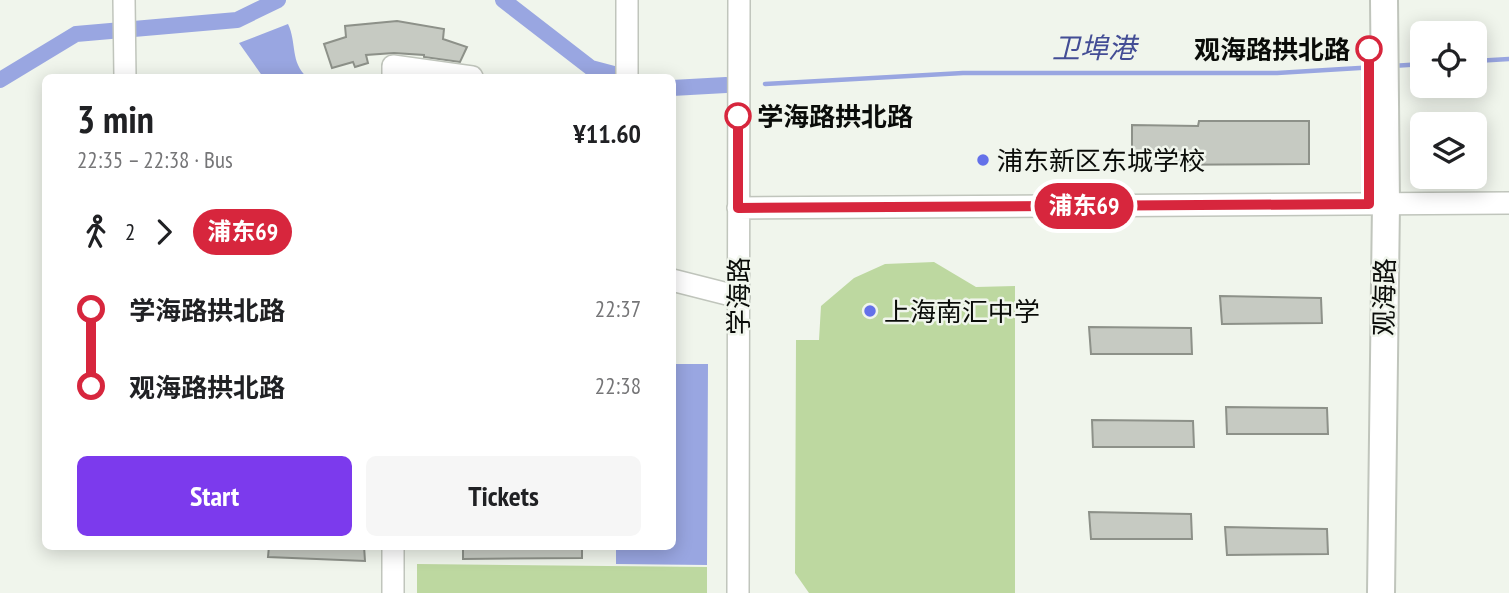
<!DOCTYPE html>
<html lang="en">
<head>
<meta charset="utf-8">
<style>
  body { margin:0; font-family:"PT Sans Narrow","Noto Sans SC",sans-serif; background:#f6f6f6; color:#202124; height:100vh; display:flex; flex-direction:column; font-size:26px; white-space:nowrap }
  * { box-sizing:border-box; margin:0 }
  p { font-size:23px; color:#757577 }
  .icon { flex:none; width:38px; height:38px; fill:none; stroke:currentColor; stroke-width:2; stroke-linecap:round; stroke-linejoin:round }
  .map { position:relative; flex:1; overflow:hidden }
  .drawer { position:absolute; left:42px; top:74px; width:634px; height:476px; display:flex; flex-direction:column; background:#fff; border-radius:10px; box-shadow:0 4px 18px #0003 }
  .drawer>* { flex:none }
  .badge { padding:0 14px; border-radius:23px; font-size:24px; line-height:46px }
  .tools { position:absolute; left:1410px; top:21px; display:grid; gap:14px }
  .tools a { display:grid; place-items:center; width:77px; height:77px; border-radius:10px; background:#fff; box-shadow:0 4px 18px #0003; font-size:35px }
  .map>.badge { position:absolute; translate:-50% -50%; box-shadow:0 0 0 4px #fff }
  .legs { display:flex; align-items:center; gap:10px; height:77px; padding:0 35px; font-size:23px }
  .legs p { margin-inline-start:auto }
  .summary { display:flex; align-items:center; justify-content:space-between; height:119px; padding:0 35px }
  h1 { font-size:38px; font-weight:700; line-height:52px }
  .cta { display:flex; gap:14px; margin-top:auto; padding:14px 35px }
  .cta a { flex:1; height:80px; border-radius:10px; background:#7c3aed; color:#fff; font-size:28px; font-weight:700; line-height:80px; text-align:center }
  .cta a+a { background:#f6f6f6; color:#202124 }
  ul { padding:0 35px; list-style:none }
  li { display:flex; align-items:center; gap:24px; height:77px; font-size:26px }
  li i { display:grid; place-items:center; width:10px; height:100%; margin:0 9px; background:currentColor }
  li i::after { content:''; width:18px; height:18px; margin:-9px; border:5px solid; border-radius:50%; background:#fff }
  li p { margin-inline-start:auto }
  li:first-child i { background:linear-gradient(#0000 50%,currentColor 0) }
  li:last-child i { background:linear-gradient(currentColor 50%,#0000 0) }
  .map>svg:first-child { display:block }
  .green { fill:#bdd8a0 }
  .water { fill:#99a6e1 }
  .lines { fill:none; stroke-linecap:round; stroke-linejoin:round }
  .stream { stroke:#99a6e1; stroke-width:4.5 }
  .canal { stroke:#99a6e1; stroke-width:16 }
  .building { fill:#c6cac2; stroke:#8d9189; stroke-width:2 }
  .minor-casing { stroke:#c0c5bc; stroke-width:24 }
  .major-casing { stroke:#c0c5bc; stroke-width:30 }
  .minor { stroke:#fff; stroke-width:21 }
  .major { stroke:#fff; stroke-width:26 }
  .line-1-casing { stroke:#fff; stroke-width:16 }
  .line-1 { stroke:#d7263d; stroke-width:10 }
  .stop-1-dot { fill:#fff; stroke:#d7263d; stroke-width:3.5 }
  .poi-dot { fill:#6471e9; stroke:#f0f5ec; stroke-width:2.5 }
  .labels { text-anchor:middle; dominant-baseline:central; stroke-width:5; stroke-linejoin:round; paint-order:stroke }
  .stop-label { font-size:26px; font-weight:bold; fill:#0a0c09; stroke:#f0f5ec; text-anchor:end }
  .poi-label { font-size:26px; fill:#0a0c09; stroke:#f0f5ec; text-anchor:start }
  .street-label { font-size:26px; fill:#0a0c09; stroke:#f0f5ec }
  .water-label { font-size:28px; font-style:italic; fill:#434d95; stroke:#f0f5ec }
</style>
</head>
<body>
<div class="map">
<svg width="1509" height="593" viewBox="0 0 1509 593">
  <rect width="100%" height="100%" fill="#f0f5ec"/>
  <!-- green -->
  <path class="green" d="M934,262L976,287L1015,286V593H809L795,573L796,340H819L821,306L854,278L885,264Z
    M417,564L707,567V593H417Z"/>
  <!-- water -->
  <path class="water" d="M288,24C297,43 290,62 307,77H263L239,43Z
    M672,364H708L707,565L616,564V546H672Z"/>
  <g class="lines">
    <!-- stream -->
    <path class="stream" d="M1475,61L1509,59
      M1392,66L1423,64
      M765,84L963,73H1277L1376,67"/>
    <!-- canal -->
    <path class="canal" d="M503,0L591,68L625,77
      M0,80L76,34L237,20L278,0
      M672,88L726,85"/>
  </g>
  <!-- building -->
  <path class="building" d="M397,21L444,29L443,39L467,47L460,62L424,57V55L394,53L366,55L368,63L355,67L353,62L332,68L324,44L346,37L345,26Z
    M1199,121H1309V164L1132,165V125L1198,126Z
    M1220,296L1321,298L1322,323L1222,324Z
    M1089,327L1191,328L1192,354H1091Z
    M1226,407L1327,408L1328,434H1227Z
    M1092,420L1193,421L1194,447H1093Z
    M1089,512L1191,514L1192,539H1091Z
    M1225,527L1327,529L1328,554L1227,555Z
    M269,546H364L365,561L268,557Z
    M463,546H582V558L463,559Z"/>
  <g class="lines">
    <defs>
      <path id="minor" d="M124,0L125,77
        M393,77V66L472,77
        M627,77V0
        M738,208L1509,203
        M672,280L739,297
        M393,546V593
        M738,593L739,0"/>
      <path id="major" d="M1381,593L1386,204L1384,0"/>
    </defs>
    <!-- minor casing -->
    <use href="#minor" class="minor-casing"/>
    <!-- major casing -->
    <use href="#major" class="major-casing"/>
    <!-- minor -->
    <use href="#minor" class="minor"/>
    <!-- major -->
    <use href="#major" class="major"/>
  </g>
  <g class="lines">
    <defs>
      <path id="line-1" d="M738,116V208L1369,204V49"/>
    </defs>
    <!-- line-1 casing -->
    <use href="#line-1" class="line-1-casing"/>
    <!-- line-1 -->
    <use href="#line-1" class="line-1"/>
  </g>
  <!-- markers -->
  <g class="stop-1-dot">
    <circle cx="1369" cy="49" r="12"/>
    <circle cx="738" cy="116" r="12"/>
  </g>
  <g class="poi-dot">
    <circle cx="983" cy="160" r="7"/>
    <circle cx="870" cy="311" r="7"/>
  </g>
  <g class="labels">
    <!-- stop labels -->
    <g class="stop-label">
      <text x="1350" y="49">观海路拱北路</text>
      <text x="757" y="116" text-anchor="start">学海路拱北路</text>
    </g>
    <!-- poi labels -->
    <g class="poi-label">
      <text x="997" y="160">浦东新区东城学校</text>
      <text x="884" y="311">上海南汇中学</text>
    </g>
    <!-- street labels -->
    <g class="street-label">
      <text transform="translate(738 296) rotate(-90)">学海路</text>
      <text transform="translate(1384 297) rotate(-89)">观海路</text>
    </g>
    <!-- water labels -->
    <g class="water-label">
      <text x="1094" y="47">卫埠港</text>
    </g>
  </g>
</svg>
<div class="tools">
<a><svg class="icon" aria-label="locate" viewBox="0 0 24 24"><circle cx="12" cy="12" r="6"/><path d="M12 2v4M12 18v4M2 12h4M18 12h4"/></svg></a>
<a><svg class="icon" aria-label="layers" viewBox="0 0 24 24"><path d="M12 4l9 5-9 5-9-5zM3 14l9 5 9-5"/></svg></a>
</div>
<b class="badge" style="left:1084px;top:206px;background:#d7263d;color:#fff">浦东69</b>
<section class="drawer">
<div class="summary"><div><h1>3 min</h1><p>22:35 – 22:38 · Bus</p></div><b>¥11.60</b></div>
<div class="legs"><svg class="icon" aria-label="walk" viewBox="0 0 24 24"><circle cx="13" cy="4" r="2"/><path d="M13 8l-2 6 4 7M11 14l-3 7M7 12l3-4h3l4 4"/></svg>2<svg class="icon" aria-label="forward" viewBox="0 0 24 24"><path d="M9 5l7 7-7 7"/></svg><b class="badge" style="background:#d7263d;color:#fff">浦东69</b></div>
<ul>
<li><i style="color:#d7263d"></i><b>学海路拱北路</b><p>22:37</p></li>
<li><i style="color:#d7263d"></i><b>观海路拱北路</b><p>22:38</p></li>
</ul>
<div class="cta"><a>Start</a><a>Tickets</a></div>
</section>
</div>
</body>
</html>
